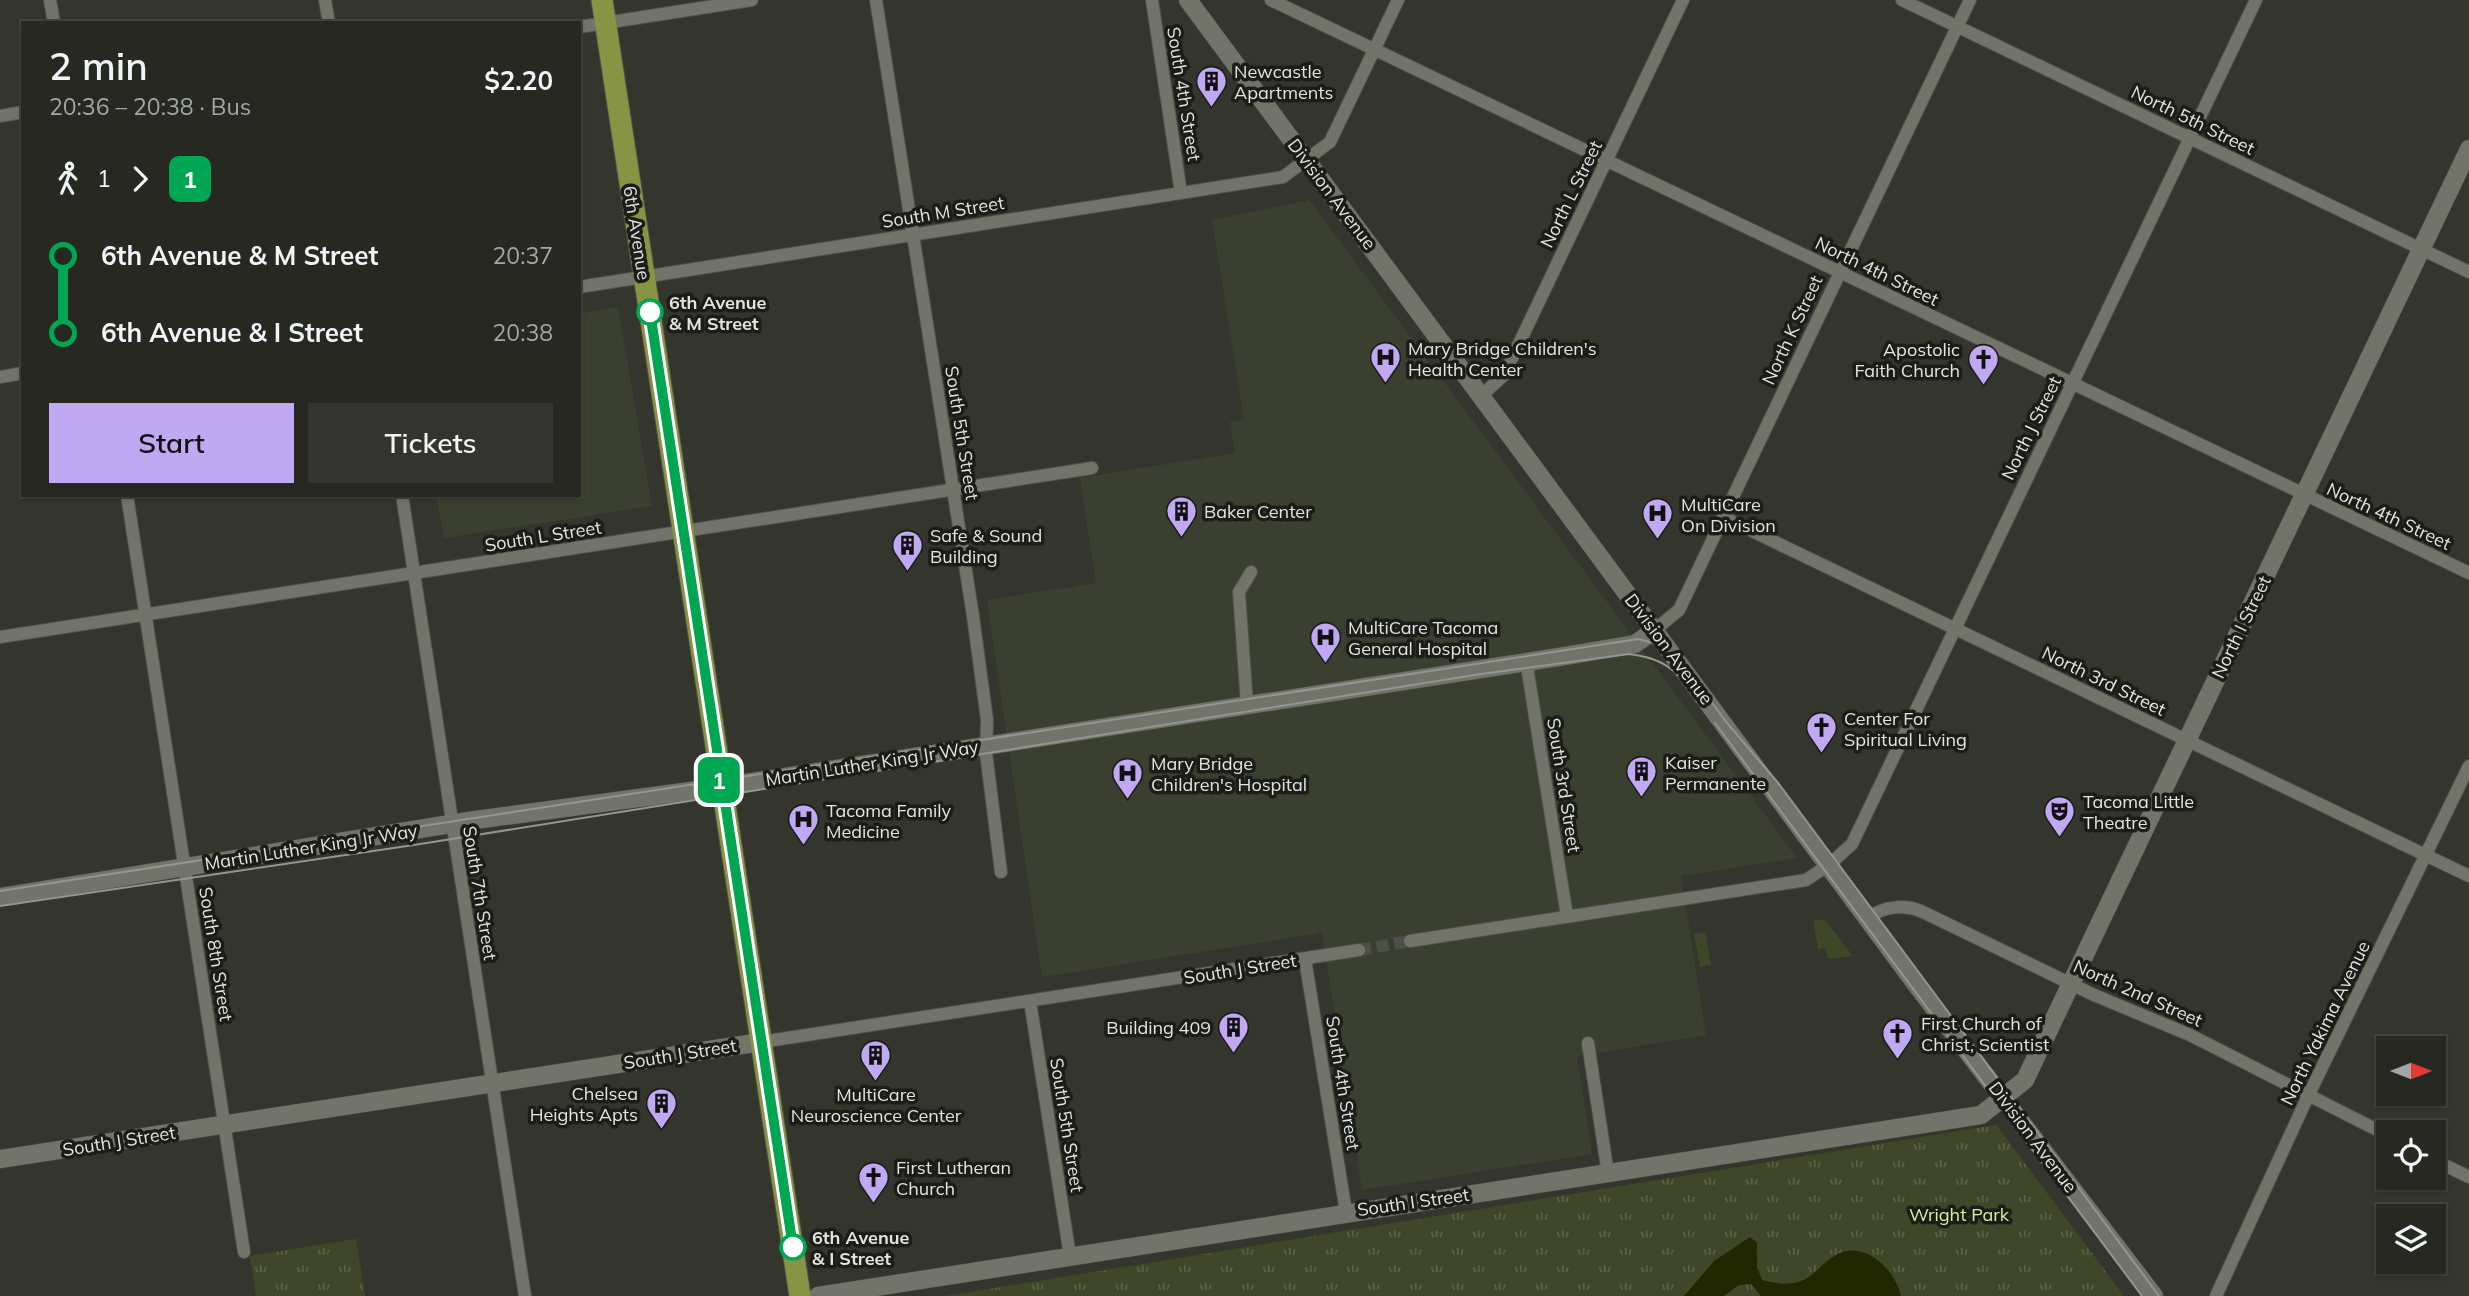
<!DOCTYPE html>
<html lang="en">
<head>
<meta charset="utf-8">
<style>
  body { margin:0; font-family:Mulish,sans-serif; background:#33342f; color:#f1f3f6; height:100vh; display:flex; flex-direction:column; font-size:26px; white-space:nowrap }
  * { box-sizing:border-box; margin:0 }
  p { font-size:23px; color:#a4a6a5 }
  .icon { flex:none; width:38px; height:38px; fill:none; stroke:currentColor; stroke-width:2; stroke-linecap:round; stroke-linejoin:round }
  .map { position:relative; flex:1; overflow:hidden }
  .details { position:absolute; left:21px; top:21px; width:560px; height:476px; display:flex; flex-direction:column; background:#272822; border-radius:0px; box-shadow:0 2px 5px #0004,0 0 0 2px #434440 }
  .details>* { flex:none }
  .badge { padding:0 14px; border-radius:10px; font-size:24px; line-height:46px }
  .needle { width:46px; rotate:90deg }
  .tools { position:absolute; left:2376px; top:1036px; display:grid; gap:14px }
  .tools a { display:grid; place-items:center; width:70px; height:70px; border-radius:0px; background:#272822; box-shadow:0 2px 5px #0004,0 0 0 2px #434440; font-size:35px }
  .map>.badge { position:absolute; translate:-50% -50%; box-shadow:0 0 0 4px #fff }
  .legs { display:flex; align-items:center; gap:10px; height:77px; padding:0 28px; font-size:23px }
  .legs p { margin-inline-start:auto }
  .head { display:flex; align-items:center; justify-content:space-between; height:119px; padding:0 28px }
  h1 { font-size:38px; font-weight:600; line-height:52px }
  .action { display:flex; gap:14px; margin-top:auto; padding:14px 28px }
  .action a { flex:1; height:80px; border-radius:0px; background:#c0a8f3; color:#111; font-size:28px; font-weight:600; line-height:80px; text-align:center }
  .action a+a { background:#33342f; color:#f1f3f6 }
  ul { padding:0 28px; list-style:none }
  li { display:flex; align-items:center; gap:24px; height:77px; font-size:26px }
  li i { display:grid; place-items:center; width:10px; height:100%; margin:0 9px; background:currentColor }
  li i::after { content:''; width:18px; height:18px; margin:-9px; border:5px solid; border-radius:50%; background:#272822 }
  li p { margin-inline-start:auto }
  li:first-child i { background:linear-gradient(#0000 50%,currentColor 0) }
  li:last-child i { background:linear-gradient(currentColor 50%,#0000 0) }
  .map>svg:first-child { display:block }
  .built { fill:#3b3f30 }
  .green { fill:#404728 }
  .park { fill:url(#park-tufts) }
  .water { fill:#212700 }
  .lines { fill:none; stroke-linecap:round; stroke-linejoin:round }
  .street-tunnel { stroke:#4e5048; stroke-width:12; stroke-dasharray:12 6; stroke-linecap:butt }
  .street-casing { stroke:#50514a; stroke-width:14 }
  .secondary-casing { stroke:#50514a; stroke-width:19 }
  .primary-casing { stroke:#50514a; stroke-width:23 }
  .street { stroke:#72746a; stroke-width:12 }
  .secondary { stroke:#72746a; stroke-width:18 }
  .primary { stroke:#879444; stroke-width:21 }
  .tram { stroke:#93958e; stroke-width:2 }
  .line-1-casing { stroke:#fff; stroke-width:16 }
  .line-1 { stroke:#00a651; stroke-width:10 }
  .stop-1-dot { fill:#fff; stroke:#00a651; stroke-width:3.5 }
  .labels { text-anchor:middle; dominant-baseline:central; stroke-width:7; stroke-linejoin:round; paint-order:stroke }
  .poi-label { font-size:18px; fill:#e3e4df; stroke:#1c1d19; text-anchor:start }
  .street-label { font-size:18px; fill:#e3e4df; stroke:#1c1d19 }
  .stop-label { font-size:18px; font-weight:bold; fill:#e3e4df; stroke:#1c1d19; text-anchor:start }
  .park-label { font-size:18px; fill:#dcee9c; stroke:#1c1d19 }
</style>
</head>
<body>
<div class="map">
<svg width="2469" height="1296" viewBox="0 0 2469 1296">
  <defs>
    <pattern id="park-tufts" width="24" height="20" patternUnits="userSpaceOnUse" patternTransform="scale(1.75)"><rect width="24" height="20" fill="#404728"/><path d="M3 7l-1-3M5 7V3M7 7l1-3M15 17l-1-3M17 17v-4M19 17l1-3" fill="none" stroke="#5b6147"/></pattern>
  </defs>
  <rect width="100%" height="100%" fill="#34362d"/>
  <!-- built -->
  <path class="built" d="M1309,200L1797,858L1681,876L1706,1035L1577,1056L1592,1154L1362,1190L1322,933L1042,977L987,600L1096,583L1080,478L1235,453L1230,422L1244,419L1212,220Z
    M618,307L652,506L444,538L436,495H579V314Z"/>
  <!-- green -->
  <path class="green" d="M1813,919L1826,921L1853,956L1828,959L1825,948L1818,949Z
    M1705,932L1711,965L1700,967L1694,934Z"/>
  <!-- park -->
  <path class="park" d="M1996,1125L2124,1296H946Z
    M356,1239L365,1296H256L250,1256Z"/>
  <!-- water -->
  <path class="water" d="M1750,1237L1757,1243V1267L1762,1280C1774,1283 1789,1286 1801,1281C1812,1278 1824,1261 1836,1255C1864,1239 1895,1269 1901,1296H1761L1751,1284L1739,1285L1724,1296H1684L1714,1261Z"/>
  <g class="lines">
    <!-- street-tunnel -->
    <path class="street-tunnel" d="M1359,950L1410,941"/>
    <defs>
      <path id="street" d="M50,0L54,23
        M325,0L329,23
        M876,0L973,616L987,720L986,753L1001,872
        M1152,0L1181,193
        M1271,0L2469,573
        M1902,0L2469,272
        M579,27L752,0
        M0,116L23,112
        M579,287L1283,177L1330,142L1398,0
        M0,377L23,373
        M1481,396L1504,375L1683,0
        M127,495L244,1252
        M402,495L525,1296
        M1723,517L2469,876
        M1656,629L1679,610L1970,0
        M0,637L1092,468
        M1526,660L1567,916
        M1247,705L1239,592L1251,572
        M1869,917C1885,906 1905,904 1923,912L2094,995L2190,1035L2389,1136
        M1410,941L1806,880L1830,864L1852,844L2256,0
        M1305,959L1346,1212
        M1030,1001L1070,1256
        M761,1042L1359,950
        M1588,1043L1608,1174
        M2434,1160L2469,1177
        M2216,1296L2309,1094L2469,766"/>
      <path id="secondary" d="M1188,0L1915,983L2154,1296
        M0,897L475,820L720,787L1559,657L1635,644L1656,629
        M0,1159L761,1042
        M818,1296L1981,1115L2025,1080L2469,149"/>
      <path id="primary" d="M602,0L800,1296"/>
    </defs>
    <!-- street casing -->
    <use href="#street" class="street-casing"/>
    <!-- secondary casing -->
    <use href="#secondary" class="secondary-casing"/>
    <!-- primary casing -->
    <use href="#primary" class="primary-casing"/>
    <!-- street -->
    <use href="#street" class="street"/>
    <!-- secondary -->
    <use href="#secondary" class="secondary"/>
    <!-- primary -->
    <use href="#primary" class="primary"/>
    <!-- tram -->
    <path class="tram" d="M1715,723L2142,1296
      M0,891L1638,639L1658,644L1678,657L1727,723L1779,784L2159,1296
      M0,906L414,845L1481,674L1629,654C1655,657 1672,665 1688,686"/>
  </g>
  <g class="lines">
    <defs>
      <path id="line-1" d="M650,312L793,1247"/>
    </defs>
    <!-- line-1 casing -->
    <use href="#line-1" class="line-1-casing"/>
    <!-- line-1 -->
    <use href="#line-1" class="line-1"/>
  </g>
  <!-- icons -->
  <defs>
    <symbol id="building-pin" viewBox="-11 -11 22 30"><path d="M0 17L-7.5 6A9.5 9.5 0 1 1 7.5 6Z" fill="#c0a8f3" stroke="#1c1d19"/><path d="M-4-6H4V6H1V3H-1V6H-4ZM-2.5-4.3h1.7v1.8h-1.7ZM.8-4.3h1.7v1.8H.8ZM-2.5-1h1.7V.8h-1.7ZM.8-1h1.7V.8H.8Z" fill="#111"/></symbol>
    <symbol id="hospital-pin" viewBox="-11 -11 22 30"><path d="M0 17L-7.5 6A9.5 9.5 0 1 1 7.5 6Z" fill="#c0a8f3" stroke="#1c1d19"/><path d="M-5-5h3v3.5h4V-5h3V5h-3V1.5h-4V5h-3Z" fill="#111"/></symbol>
    <symbol id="church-pin" viewBox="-11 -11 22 30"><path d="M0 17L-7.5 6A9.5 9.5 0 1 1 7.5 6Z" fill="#c0a8f3" stroke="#1c1d19"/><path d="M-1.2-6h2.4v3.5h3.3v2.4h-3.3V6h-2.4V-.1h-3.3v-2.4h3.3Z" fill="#111"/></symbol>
    <symbol id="theatre-pin" viewBox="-11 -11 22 30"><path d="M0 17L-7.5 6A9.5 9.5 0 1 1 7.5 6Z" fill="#c0a8f3" stroke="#1c1d19"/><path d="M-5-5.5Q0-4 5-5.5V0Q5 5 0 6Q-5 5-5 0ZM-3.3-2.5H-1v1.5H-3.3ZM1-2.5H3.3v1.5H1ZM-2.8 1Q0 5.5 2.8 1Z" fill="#111"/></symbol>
  </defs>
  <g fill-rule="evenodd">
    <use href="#building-pin" x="1194" y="64" width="35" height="47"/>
    <use href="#hospital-pin" x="1368" y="340" width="35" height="47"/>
    <use href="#church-pin" x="1966" y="342" width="35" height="47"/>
    <use href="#building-pin" x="1164" y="494" width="35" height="47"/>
    <use href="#hospital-pin" x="1640" y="496" width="35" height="47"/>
    <use href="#building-pin" x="890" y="528" width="35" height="47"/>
    <use href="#hospital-pin" x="1308" y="620" width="35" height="47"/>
    <use href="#church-pin" x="1804" y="710" width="35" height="47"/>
    <use href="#building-pin" x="1624" y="754" width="35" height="47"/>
    <use href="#hospital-pin" x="1110" y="756" width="35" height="47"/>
    <use href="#theatre-pin" x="2042" y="794" width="35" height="47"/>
    <use href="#hospital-pin" x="786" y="802" width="35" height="47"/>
    <use href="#building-pin" x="1216" y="1010" width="35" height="47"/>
    <use href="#church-pin" x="1880" y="1016" width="35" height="47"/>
    <use href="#building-pin" x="858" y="1038" width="35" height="47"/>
    <use href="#building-pin" x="644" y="1086" width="35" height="47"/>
    <use href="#church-pin" x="856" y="1160" width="35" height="47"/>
  </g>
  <!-- markers -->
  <g class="stop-1-dot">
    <circle cx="650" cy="312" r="12"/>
    <circle cx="793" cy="1247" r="12"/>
  </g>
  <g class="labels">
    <!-- poi labels -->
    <g class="poi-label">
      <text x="1234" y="71">Newcastle<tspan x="1234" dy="21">Apartments</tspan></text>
      <text x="1408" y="348">Mary Bridge Children's<tspan x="1408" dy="21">Health Center</tspan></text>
      <text x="1960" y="349" text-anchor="end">Apostolic<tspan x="1960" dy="21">Faith Church</tspan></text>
      <text x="1681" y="504">MultiCare<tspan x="1681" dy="21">On Division</tspan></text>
      <text x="1204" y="511">Baker Center</text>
      <text x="930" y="535">Safe &amp; Sound<tspan x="930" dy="21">Building</tspan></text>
      <text x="1348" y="627">MultiCare Tacoma<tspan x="1348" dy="21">General Hospital</tspan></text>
      <text x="1844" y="718">Center For<tspan x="1844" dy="21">Spiritual Living</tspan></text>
      <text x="1665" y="762">Kaiser<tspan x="1665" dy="21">Permanente</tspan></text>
      <text x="1151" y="763">Mary Bridge<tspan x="1151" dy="21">Children's Hospital</tspan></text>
      <text x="2083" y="801">Tacoma Little<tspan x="2083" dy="21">Theatre</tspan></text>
      <text x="826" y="810">Tacoma Family<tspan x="826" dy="21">Medicine</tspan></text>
      <text x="1921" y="1023">First Church of<tspan x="1921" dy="21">Christ, Scientist</tspan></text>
      <text x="1211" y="1027" text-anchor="end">Building 409</text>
      <text x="638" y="1093" text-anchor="end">Chelsea<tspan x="638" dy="21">Heights Apts</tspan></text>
      <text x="876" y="1094" text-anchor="middle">MultiCare<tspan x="876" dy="21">Neuroscience Center</tspan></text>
      <text x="896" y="1167">First Lutheran<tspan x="896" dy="21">Church</tspan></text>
    </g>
    <!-- street labels -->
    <g class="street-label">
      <text transform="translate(1184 94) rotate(81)">South 4th Street</text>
      <text transform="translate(2193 120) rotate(26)">North 5th Street</text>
      <text transform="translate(1332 194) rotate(53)">Division Avenue</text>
      <text transform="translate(1571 194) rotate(-64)">North L Street</text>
      <text transform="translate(943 212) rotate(-9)">South M Street</text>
      <text transform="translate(637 233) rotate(81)">6th Avenue</text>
      <text transform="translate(1877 271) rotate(26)">North 4th Street</text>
      <text transform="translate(1792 330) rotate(-65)">North K Street</text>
      <text transform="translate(2031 428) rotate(-64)">North J Street</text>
      <text transform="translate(962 433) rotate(81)">South 5th Street</text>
      <text transform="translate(2389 516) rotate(25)">North 4th Street</text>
      <text transform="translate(543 536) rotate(-9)">South L Street</text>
      <text transform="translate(2241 627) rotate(-64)">North I Street</text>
      <text transform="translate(1669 649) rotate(53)">Division Avenue</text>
      <text transform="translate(2104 681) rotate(26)">North 3rd Street</text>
      <text transform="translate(872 763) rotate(-9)">Martin Luther King Jr Way</text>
      <text transform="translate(1564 785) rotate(81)">South 3rd Street</text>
      <text transform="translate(311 847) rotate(-9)">Martin Luther King Jr Way</text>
      <text transform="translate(480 893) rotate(81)">South 7th Street</text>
      <text transform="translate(216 954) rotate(81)">South 8th Street</text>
      <text transform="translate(1240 969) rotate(-9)">South J Street</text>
      <text transform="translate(2138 993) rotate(24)">North 2nd Street</text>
      <text transform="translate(2325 1023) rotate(-64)">North Yakima Avenue</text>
      <text transform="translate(680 1054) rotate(-9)">South J Street</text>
      <text transform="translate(1343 1083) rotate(81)">South 4th Street</text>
      <text transform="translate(1067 1125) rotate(81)">South 5th Street</text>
      <text transform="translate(2033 1137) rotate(53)">Division Avenue</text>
      <text transform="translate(119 1141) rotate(-9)">South J Street</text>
      <text transform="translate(1413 1202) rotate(-8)">South I Street</text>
    </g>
    <!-- stop labels -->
    <g class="stop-label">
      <text x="669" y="302">6th Avenue<tspan x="669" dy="21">&amp; M Street</tspan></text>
      <text x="812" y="1237">6th Avenue<tspan x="812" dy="21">&amp; I Street</tspan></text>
    </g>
    <!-- park labels -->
    <g class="park-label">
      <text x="1959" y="1214">Wright Park</text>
    </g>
  </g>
</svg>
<div class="tools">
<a><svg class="needle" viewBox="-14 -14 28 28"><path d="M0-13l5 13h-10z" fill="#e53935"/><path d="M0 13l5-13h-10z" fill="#a4a6a5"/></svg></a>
<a><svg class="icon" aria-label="locate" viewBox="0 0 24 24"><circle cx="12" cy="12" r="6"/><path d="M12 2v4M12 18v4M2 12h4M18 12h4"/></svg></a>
<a><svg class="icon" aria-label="layers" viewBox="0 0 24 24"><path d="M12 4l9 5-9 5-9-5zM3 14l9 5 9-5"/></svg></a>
</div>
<b class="badge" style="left:719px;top:780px;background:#00a651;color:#fff">1</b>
<section class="details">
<div class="head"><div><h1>2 min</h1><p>20:36 – 20:38 · Bus</p></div><b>$2.20</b></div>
<div class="legs"><svg class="icon" aria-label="walk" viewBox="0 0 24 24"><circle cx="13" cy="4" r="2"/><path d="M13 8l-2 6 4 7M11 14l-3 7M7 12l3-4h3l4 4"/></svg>1<svg class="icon" aria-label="forward" viewBox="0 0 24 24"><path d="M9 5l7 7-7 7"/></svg><b class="badge" style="background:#00a651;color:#fff">1</b></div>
<ul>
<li><i style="color:#00a651"></i><b>6th Avenue &amp; M Street</b><p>20:37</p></li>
<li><i style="color:#00a651"></i><b>6th Avenue &amp; I Street</b><p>20:38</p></li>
</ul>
<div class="action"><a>Start</a><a>Tickets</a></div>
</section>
</div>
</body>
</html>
